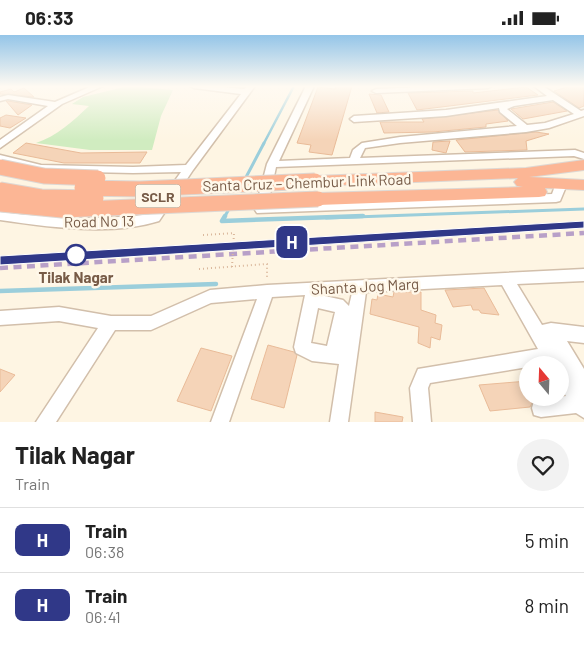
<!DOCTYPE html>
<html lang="en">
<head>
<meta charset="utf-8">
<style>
  body { margin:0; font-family:Barlow,sans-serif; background:#f2f2f2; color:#222; height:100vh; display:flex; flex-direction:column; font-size:19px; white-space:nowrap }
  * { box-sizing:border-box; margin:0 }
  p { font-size:16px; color:#767676 }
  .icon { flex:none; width:28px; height:28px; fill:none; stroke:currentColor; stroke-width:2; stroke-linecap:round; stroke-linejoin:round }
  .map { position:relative; height:387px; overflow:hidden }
  .details { display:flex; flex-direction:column; background:#fff; flex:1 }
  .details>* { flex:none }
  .badge { padding:0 10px; border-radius:8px; font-size:18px; line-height:32px }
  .needle { width:32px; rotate:341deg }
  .tools { position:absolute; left:519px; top:321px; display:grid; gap:10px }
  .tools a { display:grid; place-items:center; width:50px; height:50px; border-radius:50%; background:#fff; box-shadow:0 2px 12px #0003; font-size:25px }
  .map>.badge { position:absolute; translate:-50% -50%; box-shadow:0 0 0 2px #fff }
  .round { display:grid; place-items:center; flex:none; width:52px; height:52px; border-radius:26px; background:#f2f2f2 }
  .headline { display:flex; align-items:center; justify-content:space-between; height:85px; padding:0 15px }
  h1 { font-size:24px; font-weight:700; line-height:38px }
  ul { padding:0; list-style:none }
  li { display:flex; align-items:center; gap:15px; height:65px; padding:0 15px; border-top:1px solid #e0e0e0 }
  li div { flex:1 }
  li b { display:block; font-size:19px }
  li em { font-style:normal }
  li .badge { min-width:55px; font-weight:700; text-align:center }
  .status { display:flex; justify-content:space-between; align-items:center; height:35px; padding:0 25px; background:#fff; direction:ltr }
  .status svg { height:14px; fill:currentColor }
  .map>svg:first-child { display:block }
  .green { fill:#d0ecc0 }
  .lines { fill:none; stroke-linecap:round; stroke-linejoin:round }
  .stream-far2 { stroke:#9bcedb; stroke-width:2.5 }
  .stream-far1 { stroke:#9bcedb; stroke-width:3 }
  .stream { stroke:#9bcedb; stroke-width:4.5 }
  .building { fill:#f5d4b8; stroke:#e9bb98 }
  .minor-casing { stroke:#d2bfab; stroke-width:3 }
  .highway-casing { stroke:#ded8d3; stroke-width:2 }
  .path { stroke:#dab79b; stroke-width:2; stroke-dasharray:1 3; stroke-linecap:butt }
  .minor { fill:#fff; fill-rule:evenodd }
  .highway { fill:#fcb695; fill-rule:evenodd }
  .rail { stroke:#b8a0c8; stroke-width:4.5; stroke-dasharray:8 5.5; stroke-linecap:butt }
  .highway-bridge-casing { stroke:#ded8d3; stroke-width:17; stroke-linecap:butt }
  .path-bridge { stroke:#dab79b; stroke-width:2; stroke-dasharray:1 3; stroke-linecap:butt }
  .highway-bridge { stroke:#fcb695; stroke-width:15 }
  .line { fill:#303888; stroke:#fff }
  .stop-dot { fill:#fff; stroke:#303888; stroke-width:2.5 }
  .labels { text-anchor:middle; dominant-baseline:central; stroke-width:5; stroke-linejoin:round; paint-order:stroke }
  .shield { fill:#fff8ea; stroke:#a08a78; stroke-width:1 }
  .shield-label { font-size:14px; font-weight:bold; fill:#775b47 }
  .street-label { font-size:15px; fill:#775b47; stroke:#fff8ea }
  .stop-label { font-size:15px; font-weight:bold; fill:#775b47; stroke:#fff8ea }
</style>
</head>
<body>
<div class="status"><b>06:33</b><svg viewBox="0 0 49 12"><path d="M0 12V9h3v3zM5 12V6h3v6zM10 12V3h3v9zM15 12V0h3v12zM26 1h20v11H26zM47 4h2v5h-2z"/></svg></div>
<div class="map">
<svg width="584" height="387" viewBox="0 0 584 387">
  <rect width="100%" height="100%" fill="#fef5e3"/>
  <!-- green -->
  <path class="green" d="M128,51L173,55L161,81L152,115H90L36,108C57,101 73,86 89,71L72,69L83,62Z"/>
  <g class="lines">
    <!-- stream-far2 -->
    <path class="stream-far2" d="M263,110L294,51"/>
    <!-- stream-far1 -->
    <path class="stream-far1" d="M244,146L264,108
      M224,183L230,172
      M326,183L584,174"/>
    <!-- stream -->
    <path class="stream" d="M225,181L222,186L363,181
      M0,256L216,249"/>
  </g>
  <!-- building -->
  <path class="building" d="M336,51H352L332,120L309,117L311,110L297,108L318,52L335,54Z
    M571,51H584V71L579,73L554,56Z
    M526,52L538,60L417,75L408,58L473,56V58Z
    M24,53L34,62L0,59V57L11,54L14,57Z
    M369,59L381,60L389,77L377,78Z
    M6,66H8L32,70L18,80Z
    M553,67L567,76L523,84L511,74Z
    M498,75L508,86L486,89V92L433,97L384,98L380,87H424L422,84Z
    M6,80L26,83L10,93L0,91V83Z
    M536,97L549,99L526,106L527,115L465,117L456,105Z
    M450,106L446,118L432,115L433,107Z
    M26,108L81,118L147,117L140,128H64L13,118Z
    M484,253L499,280L481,278L479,275H473L471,270L453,272L445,255Z
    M394,257H421V275L436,280L435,288L442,290L440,305L431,302L430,313L418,308L419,292L370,279L372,264L377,265L378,259L393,262Z
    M268,310L294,317L297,320L284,373L251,364Z
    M201,313L232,321L211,376L177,366Z
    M0,334L15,340L0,357Z
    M528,346V362H544L534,364L530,372L490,376L479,350Z
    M375,377L403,382L402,387H375Z"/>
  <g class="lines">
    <defs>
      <path id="minor" d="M92,51H103L62,69L0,113V105L48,71L8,64L0,66V62L8,60L55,67Z
        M190,51H212L244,54L247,51H255L193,135L159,186C112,201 48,192 0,185V177C51,183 101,186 151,179L181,137L133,138L41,136L0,126V120L41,130L133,132L186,130L241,59L194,53Z
        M306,51H314L279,126L350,123L353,115L362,108L400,102L517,91L500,77L499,73L446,81L354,87L350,84L354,81L446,75L547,61L534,51H543L581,76L584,75V81L549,93L526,97L400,108L365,113L360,123L575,115L584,118V124L574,121L276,132L268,170L552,159L555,151H563L565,154L560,166L556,167L257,178L255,175L267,129ZM553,65L574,79L545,88L527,90L507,74L514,71Z
        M442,51H492L488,53L376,58L372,56L376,54Z
        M584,234V246L517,249L542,290L551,288L584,292V308L567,306L584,334V383L576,378L541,382L534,380L532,373L534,366L566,361L560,351V330H528V332L430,348L428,353L431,387H413L410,353L418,334L538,314L502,250L366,257L348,387H330L339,329L312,326L296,318L294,312L305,260L272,262L229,387H211L257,264L211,268L151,295H115L56,387H36L98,293L59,286L0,290V276L59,272L111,281H151L210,255L267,250ZM352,258L349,271L343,265L320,260ZM318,273L335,277L327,311L311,308Z"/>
      <path id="highway" d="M584,125V135L529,142L584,145V155L545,153L547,157L545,161L539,162L318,170L312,168L310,164L312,160L318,158L523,152L517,151L514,147L518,143L315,151L307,146L315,141L526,133Z"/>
    </defs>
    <!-- minor casing -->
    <use href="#minor" class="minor-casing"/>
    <!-- highway casing -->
    <use href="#highway" class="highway-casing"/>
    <!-- path -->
    <path class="path" d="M203,200L234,198
      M199,234L267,229V243"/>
    <!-- minor -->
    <use href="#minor" class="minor"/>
    <!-- highway -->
    <use href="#highway" class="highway"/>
    <!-- rail -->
    <path class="rail" d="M0,225L584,190
      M0,233L584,198"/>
    <defs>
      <path id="highway-bridge" d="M0,132L44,141L98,143
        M82,153L140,154L315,146
        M0,155L41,162L96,163
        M0,169L62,175L318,164"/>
    </defs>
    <!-- highway-bridge casing -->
    <use href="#highway-bridge" class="highway-bridge-casing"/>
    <!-- path-bridge -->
    <path class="path-bridge" d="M232,232L234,198"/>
    <!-- highway-bridge -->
    <use href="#highway-bridge" class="highway-bridge"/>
  </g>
  <!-- sky -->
  <linearGradient id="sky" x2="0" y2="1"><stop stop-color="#94c5e8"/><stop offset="0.49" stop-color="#fffaf2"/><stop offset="1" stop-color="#fffaf2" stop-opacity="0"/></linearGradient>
  <rect width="584" height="105" fill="url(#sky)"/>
  <!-- line -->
  <path class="line" d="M584,186V193L0,230V221Z"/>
  <!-- markers -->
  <circle class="stop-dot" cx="76" cy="220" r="10"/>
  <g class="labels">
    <!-- shield labels -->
    <rect class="shield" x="135.5" y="149.5" width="45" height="23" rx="4"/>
    <g class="shield-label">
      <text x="158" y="161">SCLR</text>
    </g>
    <!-- street labels -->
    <g class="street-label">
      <text transform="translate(307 147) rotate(-2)">Santa Cruz – Chembur Link Road</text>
      <text transform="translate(99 186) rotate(-1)">Road No 13</text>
      <text transform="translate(365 251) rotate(-3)">Shanta Jog Marg</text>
    </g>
    <!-- stop labels -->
    <g class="stop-label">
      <text x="76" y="242">Tilak Nagar</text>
    </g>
  </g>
</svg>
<div class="tools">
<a><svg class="needle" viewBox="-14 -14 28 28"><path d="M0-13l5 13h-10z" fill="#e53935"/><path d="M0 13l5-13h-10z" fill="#767676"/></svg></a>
</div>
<b class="badge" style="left:292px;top:207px;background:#303888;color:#fff">H</b>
</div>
<section class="details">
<div class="headline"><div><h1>Tilak Nagar</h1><p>Train</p></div><a class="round"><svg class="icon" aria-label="heart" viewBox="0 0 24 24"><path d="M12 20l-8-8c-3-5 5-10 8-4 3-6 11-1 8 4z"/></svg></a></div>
<ul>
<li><span class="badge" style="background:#303888;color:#fff">H</span><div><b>Train</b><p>06:38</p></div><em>5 min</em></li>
<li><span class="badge" style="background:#303888;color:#fff">H</span><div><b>Train</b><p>06:41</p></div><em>8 min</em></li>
</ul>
</section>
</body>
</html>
